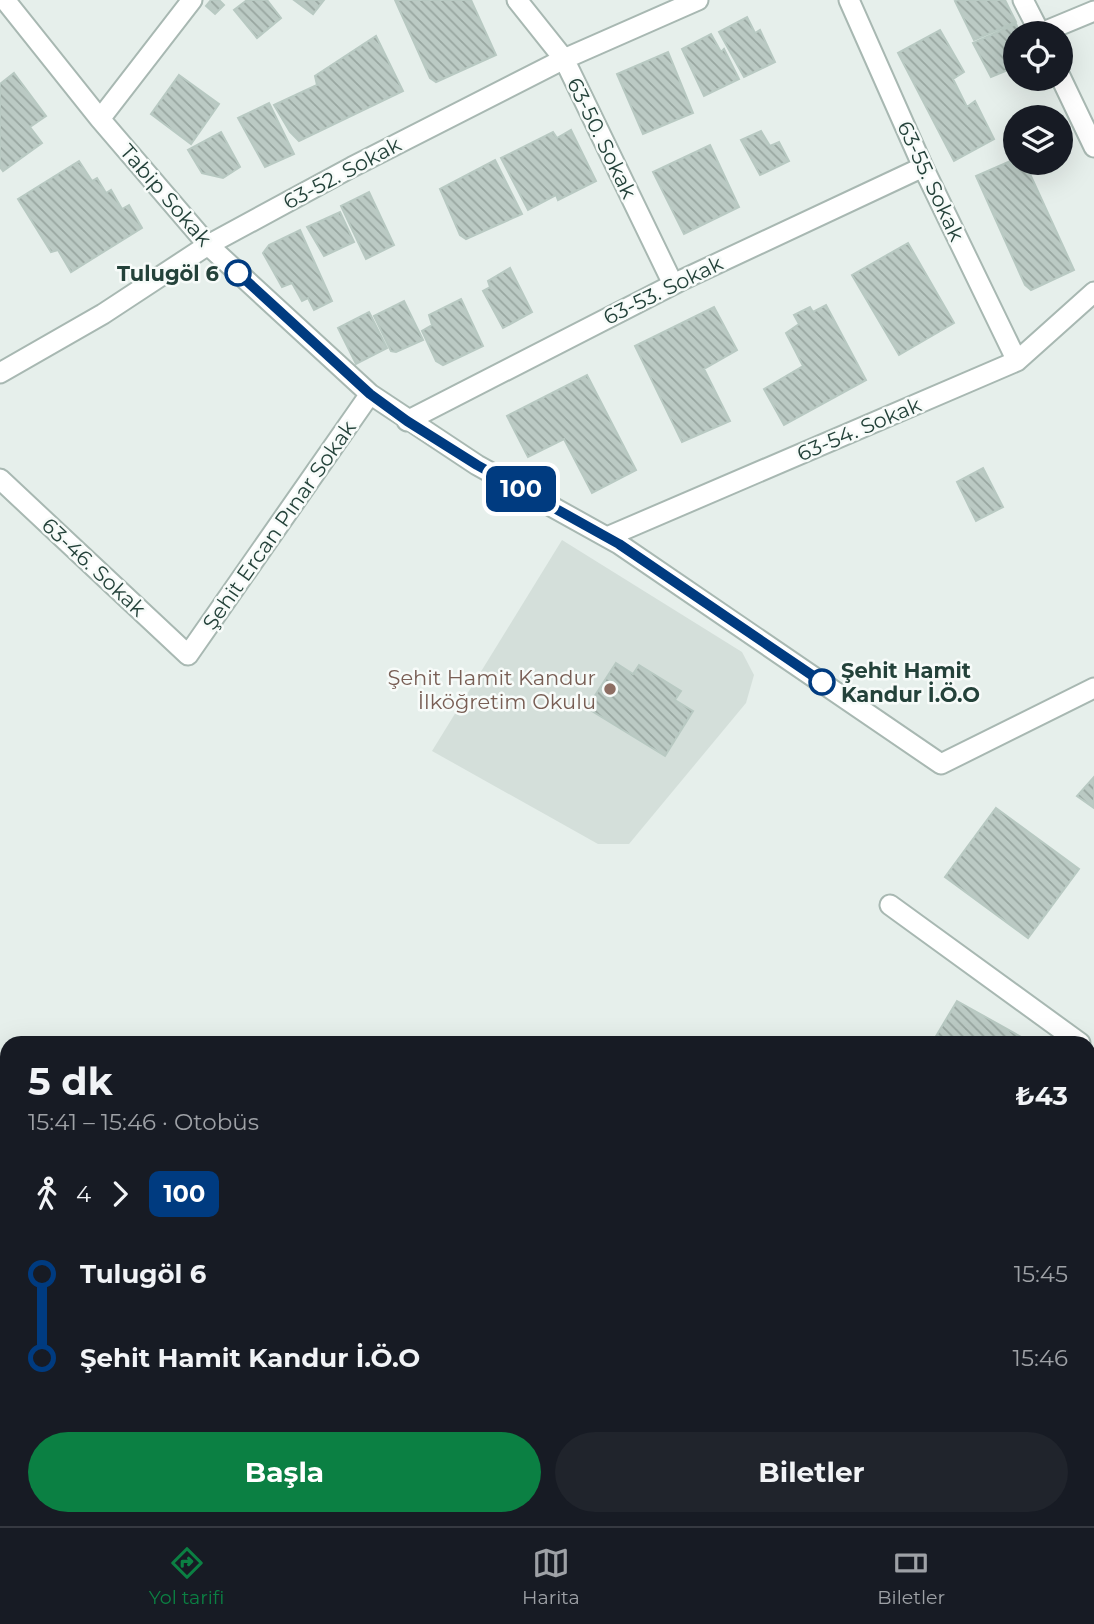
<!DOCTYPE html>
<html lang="tr">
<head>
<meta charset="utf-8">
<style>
  body { margin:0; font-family:Montserrat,sans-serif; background:#20242c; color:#f1f3f6; height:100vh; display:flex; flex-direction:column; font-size:26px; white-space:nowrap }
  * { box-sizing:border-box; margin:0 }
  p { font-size:23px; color:#9ea1a6 }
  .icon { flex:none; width:38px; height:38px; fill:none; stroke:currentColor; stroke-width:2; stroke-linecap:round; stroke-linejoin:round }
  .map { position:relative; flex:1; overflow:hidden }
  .panel { position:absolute; left:0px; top:1036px; width:1096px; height:490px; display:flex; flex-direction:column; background:#171b24; border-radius:21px 21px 0 0; box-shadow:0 7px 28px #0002 }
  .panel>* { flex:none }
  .badge { padding:0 14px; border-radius:10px; font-size:24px; line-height:46px }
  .fabs { position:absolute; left:1003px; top:21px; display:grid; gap:14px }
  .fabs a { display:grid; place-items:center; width:70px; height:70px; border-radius:50%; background:#171b24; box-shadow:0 7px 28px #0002; font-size:35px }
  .map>.badge { position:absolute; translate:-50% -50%; box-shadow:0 0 0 4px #fff }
  .legs { display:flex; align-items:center; gap:10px; height:77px; padding:0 28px; font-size:23px }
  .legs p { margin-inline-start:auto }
  .headline { display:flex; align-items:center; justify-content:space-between; height:119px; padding:0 28px }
  h1 { font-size:38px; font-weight:700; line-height:52px }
  .primary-button { display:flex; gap:14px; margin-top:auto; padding:14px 28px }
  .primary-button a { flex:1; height:80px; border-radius:42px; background:#0b8043; color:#fff; font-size:28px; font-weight:700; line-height:80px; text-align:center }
  .primary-button a+a { background:#20242c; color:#f1f3f6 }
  ul { padding:0 28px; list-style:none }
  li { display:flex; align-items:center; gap:24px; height:84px; font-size:26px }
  li i { display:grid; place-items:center; width:10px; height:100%; margin:0 9px; background:currentColor }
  li i::after { content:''; width:18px; height:18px; margin:-9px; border:5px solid; border-radius:50%; background:#171b24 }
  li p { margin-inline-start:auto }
  li:first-child i { background:linear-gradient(#0000 50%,currentColor 0) }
  li:last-child i { background:linear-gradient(currentColor 50%,#0000 0) }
  .tabs { display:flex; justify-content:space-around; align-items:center; height:98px; border-top:2px solid #363941; background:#171b24; font-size:19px; color:#9ea1a6 }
  .tabs a { display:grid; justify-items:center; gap:4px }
  .tabs .current { color:#0b8043 }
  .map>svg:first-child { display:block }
  .built { fill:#d4dfda }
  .forest { fill:url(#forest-crowns) }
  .building { fill:url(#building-back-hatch); stroke:#b8c9c2; stroke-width:2 }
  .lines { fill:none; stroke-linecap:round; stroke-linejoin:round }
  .service-casing { stroke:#a8b8b2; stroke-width:13 }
  .minor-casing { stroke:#a8b8b2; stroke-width:23 }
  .path { stroke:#86b3a5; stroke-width:4.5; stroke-dasharray:3.5 5; stroke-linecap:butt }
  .service { stroke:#fff; stroke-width:10 }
  .minor { stroke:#fff; stroke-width:19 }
  .line-1-casing { stroke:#fff; stroke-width:16 }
  .line-1 { stroke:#003b80; stroke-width:10 }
  .stop-1-dot { fill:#fff; stroke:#003b80; stroke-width:3.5 }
  .education-dot { fill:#8d6e63; stroke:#f7fbf9; stroke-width:2.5 }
  .labels { text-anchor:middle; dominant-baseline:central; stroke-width:5; stroke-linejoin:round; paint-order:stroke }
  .street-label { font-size:21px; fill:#24423a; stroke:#f7fbf9 }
  .stop-label { font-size:21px; font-weight:bold; fill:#24423a; stroke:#f7fbf9; text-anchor:end }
  .education-label { font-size:21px; fill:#785e54; stroke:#f7fbf9; text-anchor:end }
</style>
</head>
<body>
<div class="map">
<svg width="1094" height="1526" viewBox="0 0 1094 1526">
  <defs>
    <pattern id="forest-crowns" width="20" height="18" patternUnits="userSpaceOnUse" patternTransform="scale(1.75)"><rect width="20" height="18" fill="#bfe0c8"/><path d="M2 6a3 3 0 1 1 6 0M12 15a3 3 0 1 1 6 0" fill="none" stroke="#a4c1ad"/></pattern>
    <pattern id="building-back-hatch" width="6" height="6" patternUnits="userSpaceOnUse" patternTransform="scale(1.75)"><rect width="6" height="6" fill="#bbcac4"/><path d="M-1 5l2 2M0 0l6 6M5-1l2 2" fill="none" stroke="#98a6a0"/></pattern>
  </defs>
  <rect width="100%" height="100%" fill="#e6efeb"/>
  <!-- built -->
  <path class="built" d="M562,540L742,652L754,675L746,703L629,844H598L432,751Z"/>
  <!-- forest -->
  <path class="forest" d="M753,1519H859L864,1526H753Z"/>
  <!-- building -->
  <path class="building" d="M211,0H219L224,5L215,14L206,6Z
    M247,0H267L281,18L257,38L234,10Z
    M294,0H324L313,14Z
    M395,0H471L496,55L436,82L430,78Z
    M958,0H1005L1016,22L974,40L955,1Z
    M747,17L755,33L760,30L775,62L744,77L719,32Z
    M1016,24L1020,33H1015V67L991,77L973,43Z
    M940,30L964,72L953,79L967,107L975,101L994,139L954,161L898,53Z
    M711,34L721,52L724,49L739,79L704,96L682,49Z
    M376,36L403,91L299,141L290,132L274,105L317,85L315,76Z
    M668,52L693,113L643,134L617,74Z
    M14,73L46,116L30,127L42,143L3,171L0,167V84Z
    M179,75L219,104L191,144L151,114Z
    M269,103L294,154L265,167L238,118Z
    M571,130L596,181L558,200L556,195L528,210L501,158L553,132L557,138Z
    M761,131L770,146L779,142L789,161L760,175L741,140Z
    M221,132L240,167L223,178L202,173L188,150Z
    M710,145L739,207L684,234L653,172Z
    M1015,159V163H1025L1074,270L1031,290L1025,285L976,176Z
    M495,160L522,214L466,239L460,235L440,189Z
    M79,161L92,181L97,178L106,193L111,190L122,209L129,205L142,228L71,272L58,250L51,252L18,199Z
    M369,192L394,245L366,259L341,206Z
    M340,212L354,242L324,256L307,227Z
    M300,230L332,301L314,310L308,298L302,301L292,283L282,287L263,253L269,245Z
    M908,243L954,323L899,355L852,275Z
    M510,268L532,312L503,328L483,291L490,287L488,281Z
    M461,299L483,346L443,365L436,361L422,331L432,325L429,315Z
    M404,301L423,340L396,352L391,351L374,316Z
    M826,305L866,380L784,425L764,389L803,366L786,333L799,324L794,315L810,307L813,312Z
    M714,307L737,350L704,369L730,421L682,442L635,346Z
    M369,312L387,348L356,364L338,328Z
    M587,375L636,470L592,493L564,439L528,457L507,416Z
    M983,468L1003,507L976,521L957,482Z
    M616,663L633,674L639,665L681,691L675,700L693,711L665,756L587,708Z
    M1094,777V808L1077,796Z
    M996,808L1079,869L1028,938L945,877Z
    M957,1001L1032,1043H932Z
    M1088,1073L1094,1078V1202L1088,1198Z
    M1088,1325L1094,1329V1432L1088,1429Z
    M7,1434V1519H25L26,1522L0,1523V1435Z"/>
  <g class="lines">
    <defs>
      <path id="service" d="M1088,1526L1094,1517"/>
      <path id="minor" d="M5,0L100,119L208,245L370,394L477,465L619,544L941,764L1094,688
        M517,0L564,59L673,284
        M849,0L923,167L1017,361
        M1023,0L1040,33
        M1041,33L1094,11
        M1060,76L1094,147
        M100,119L192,0
        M0,373L103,314L208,245L352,167L564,59L698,0
        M407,421L684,279L923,167
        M0,479L188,655L370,394
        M607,537L1017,361L1094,292
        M890,905L1080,1043
        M0,1367L7,1366
        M306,1519L307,1526
        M734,1519V1526
        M908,1519L913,1526"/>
    </defs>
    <!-- service casing -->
    <use href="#service" class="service-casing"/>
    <!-- minor casing -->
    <use href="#minor" class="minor-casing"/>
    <!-- path -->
    <path class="path" d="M766,1519L777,1526
      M836,1525L840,1519"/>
    <!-- service -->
    <use href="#service" class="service"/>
    <!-- minor -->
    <use href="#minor" class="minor"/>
  </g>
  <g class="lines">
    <defs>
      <path id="line-1" d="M238,273L370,394L407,421L477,465L619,544L822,682"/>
    </defs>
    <!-- line-1 casing -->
    <use href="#line-1" class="line-1-casing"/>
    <!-- line-1 -->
    <use href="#line-1" class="line-1"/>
  </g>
  <!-- markers -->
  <g class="stop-1-dot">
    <circle cx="238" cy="273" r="12"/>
    <circle cx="822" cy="682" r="12"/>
  </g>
  <circle class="education-dot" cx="610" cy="689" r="7"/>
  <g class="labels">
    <!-- street labels -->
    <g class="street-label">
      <text transform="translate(602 138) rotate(64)">63-50. Sokak</text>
      <text transform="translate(342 173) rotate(-28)">63-52. Sokak</text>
      <text transform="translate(931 181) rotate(65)">63-55. Sokak</text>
      <text transform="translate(166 195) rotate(49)">Tabip Sokak</text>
      <text transform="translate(663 290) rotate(-26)">63-53. Sokak</text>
      <text transform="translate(859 429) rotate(-23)">63-54. Sokak</text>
      <text transform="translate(279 525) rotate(-55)">Şehit Ercan Pınar Sokak</text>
      <text transform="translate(94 567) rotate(43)">63-46. Sokak</text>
    </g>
    <!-- stop labels -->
    <g class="stop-label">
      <text x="219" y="273">Tulugöl 6</text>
      <text x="841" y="670" text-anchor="start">Şehit Hamit<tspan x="841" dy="24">Kandur İ.Ö.O</tspan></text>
    </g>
    <!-- education labels -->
    <g class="education-label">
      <text x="596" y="677">Şehit Hamit Kandur<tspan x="596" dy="24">İlköğretim Okulu</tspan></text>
    </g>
  </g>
</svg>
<div class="fabs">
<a><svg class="icon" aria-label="locate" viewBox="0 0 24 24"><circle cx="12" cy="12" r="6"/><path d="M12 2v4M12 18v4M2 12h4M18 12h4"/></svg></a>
<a><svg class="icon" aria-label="layers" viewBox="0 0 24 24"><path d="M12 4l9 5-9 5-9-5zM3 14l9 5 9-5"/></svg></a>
</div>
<b class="badge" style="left:521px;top:489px;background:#003b80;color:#fff">100</b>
<section class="panel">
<div class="headline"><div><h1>5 dk</h1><p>15:41 – 15:46 · Otobüs</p></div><b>₺43</b></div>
<div class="legs"><svg class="icon" aria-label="walk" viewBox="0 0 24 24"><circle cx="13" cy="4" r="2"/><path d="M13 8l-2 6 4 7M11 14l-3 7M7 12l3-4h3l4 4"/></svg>4<svg class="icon" aria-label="forward" viewBox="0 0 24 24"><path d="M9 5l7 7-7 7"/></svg><b class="badge" style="background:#003b80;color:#fff">100</b></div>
<ul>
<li><i style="color:#003b80"></i><b>Tulugöl 6</b><p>15:45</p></li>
<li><i style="color:#003b80"></i><b>Şehit Hamit Kandur İ.Ö.O</b><p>15:46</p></li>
</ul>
<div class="primary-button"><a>Başla</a><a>Biletler</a></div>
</section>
</div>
<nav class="tabs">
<a class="current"><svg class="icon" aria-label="directions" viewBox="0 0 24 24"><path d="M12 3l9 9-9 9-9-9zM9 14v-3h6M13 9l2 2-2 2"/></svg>Yol tarifi</a>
<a><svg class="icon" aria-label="map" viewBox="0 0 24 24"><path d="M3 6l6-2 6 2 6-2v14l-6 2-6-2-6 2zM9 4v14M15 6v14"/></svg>Harita</a>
<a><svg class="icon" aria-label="tickets" viewBox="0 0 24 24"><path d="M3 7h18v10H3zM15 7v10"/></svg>Biletler</a>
</nav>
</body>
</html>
